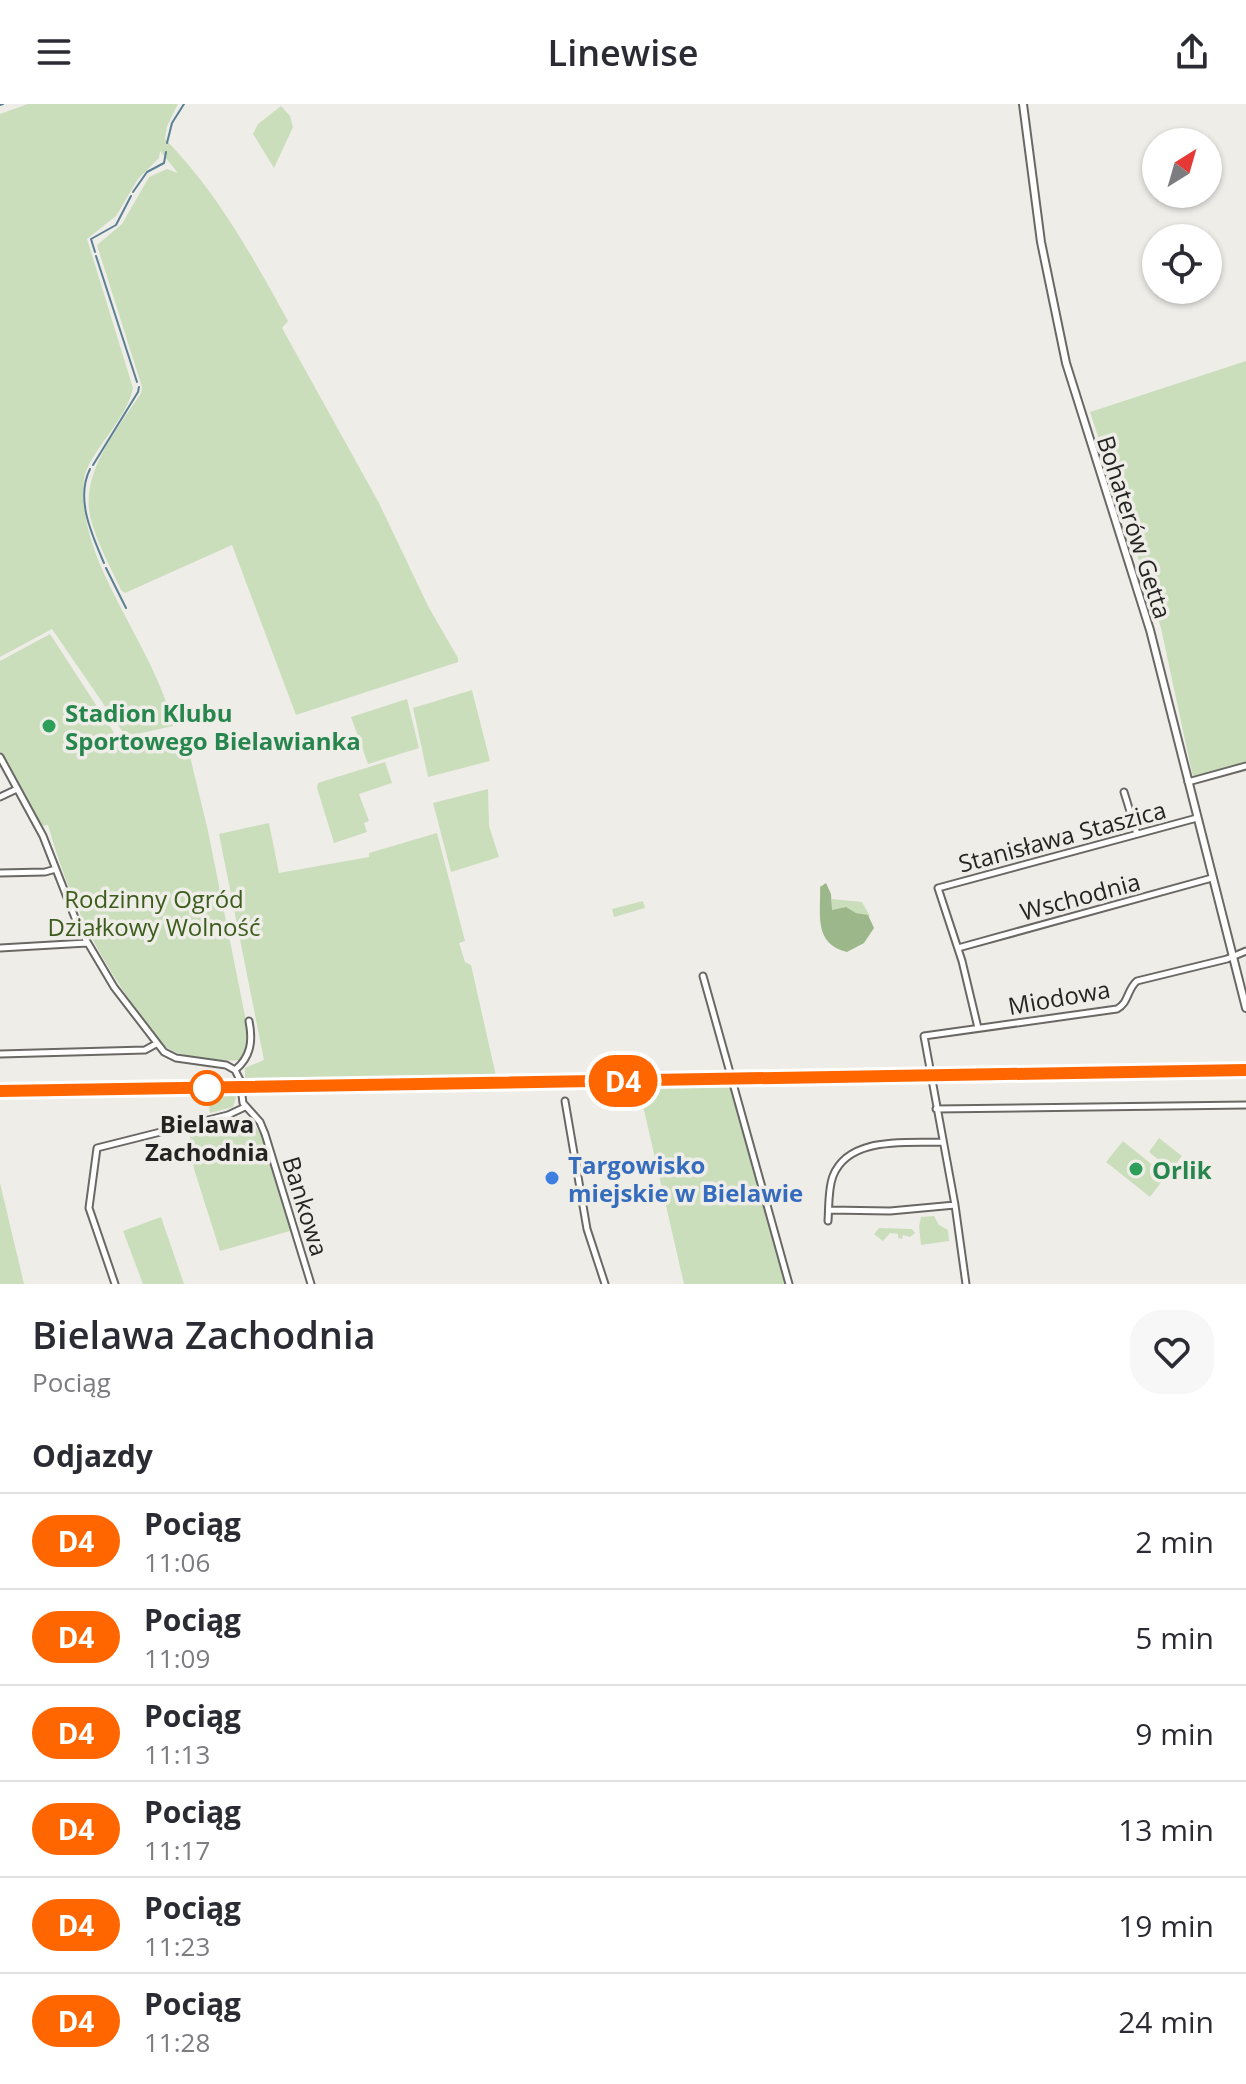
<!DOCTYPE html>
<html lang="pl">
<head>
<meta charset="utf-8">
<style>
  body { margin:0; font-family:"Open Sans",sans-serif; background:#f7f7f7; color:#2b2b33; height:100vh; display:flex; flex-direction:column; font-size:30px; white-space:nowrap }
  * { box-sizing:border-box; margin:0 }
  p { font-size:26px; color:#7c7c81 }
  .icon { flex:none; width:44px; height:44px; fill:none; stroke:currentColor; stroke-width:2; stroke-linecap:round; stroke-linejoin:round }
  .map { position:relative; height:1180px; overflow:hidden }
  .drawer { display:flex; flex-direction:column; background:#fff; flex:1 }
  .drawer>* { flex:none }
  .badge { padding:0 16px; border-radius:26px; font-size:28px; line-height:52px }
  .needle { width:52px; rotate:37deg }
  .fabs { position:absolute; left:1142px; top:24px; display:grid; gap:16px }
  .fabs a { display:grid; place-items:center; width:80px; height:80px; border-radius:50%; background:#fff; box-shadow:0 2px 6px #0004; font-size:40px }
  .map>.badge { position:absolute; translate:-50% -50%; box-shadow:0 0 0 4px #fff }
  h2 { padding:0 32px; font-size:30px; line-height:72px }
  .round { display:grid; place-items:center; flex:none; width:84px; height:84px; border-radius:32px; background:#f7f7f7 }
  .head { display:flex; align-items:center; justify-content:space-between; height:136px; padding:0 32px }
  h1 { font-size:38px; font-weight:600; line-height:60px }
  ul { padding:0; list-style:none }
  li { display:flex; align-items:center; gap:24px; height:96px; padding:0 32px; border-top:2px solid #e1e1e2 }
  li div { flex:1 }
  li b { display:block; font-size:30px }
  li em { font-style:normal }
  li .badge { min-width:88px; font-weight:700; text-align:center }
  header { display:flex; justify-content:space-between; align-items:center; height:104px; padding:0 32px; background:#fff; font-size:36px; font-weight:600 }
  .map>svg:first-child { display:block }
  .green { fill:#cadebc }
  .forest { fill:#9cb789 }
  .lines { fill:none; stroke-linecap:round; stroke-linejoin:round }
  .stream { stroke:#5b8094; stroke-width:2 }
  .minor-casing { stroke:#696864; stroke-width:9 }
  .tertiary-casing { stroke:#696864; stroke-width:10 }
  .minor { stroke:#fff; stroke-width:5 }
  .tertiary { stroke:#fff; stroke-width:6 }
  .rail { stroke:#4c4b49; stroke-width:2; stroke-dasharray:12 6; stroke-linecap:butt }
  .line-casing { stroke:#fff; stroke-width:18 }
  .line { stroke:#f60; stroke-width:12 }
  .leisure-dot { fill:#2e9e5b; stroke:#efede8; stroke-width:3 }
  .stop-dot { fill:#fff; stroke:#f60; stroke-width:4 }
  .shop-dot { fill:#3f7fe0; stroke:#efede8; stroke-width:3 }
  .labels { text-anchor:middle; dominant-baseline:central; stroke-width:7; stroke-linejoin:round; paint-order:stroke }
  .street-label { font-size:24px; fill:#252423; stroke:#efede8 }
  .leisure-label { font-size:24px; font-weight:bold; fill:#27864d; stroke:#efede8; text-anchor:start }
  .park-label { font-size:24px; fill:#3b5c1b; stroke:#efede8 }
  .stop-label { font-size:24px; font-weight:bold; fill:#252423; stroke:#efede8 }
  .shop-label { font-size:24px; font-weight:bold; fill:#366cbe; stroke:#efede8; text-anchor:start }
</style>
</head>
<body>
<header><svg class="icon" aria-label="menu" viewBox="0 0 24 24"><path d="M4 6h16M4 12h16M4 18h16"/></svg>Linewise<svg class="icon" aria-label="share" viewBox="0 0 24 24"><path d="M12 15V3M7 8l5-5 5 5M5 13v7h14v-7"/></svg></header>
<div class="map">
<svg width="1246" height="1180" viewBox="0 0 1246 1180">
  <rect width="100%" height="100%" fill="#efede8"/>
  <!-- green -->
  <path class="green" d="M28,0H178L167,22L165,35C218,89 252,152 288,217L282,224L379,399L428,502L458,554V558L296,611L232,441L125,489L121,486C110,462 96,437 90,412C81,367 118,325 141,289L142,283L97,141L122,120L149,73L167,65L178,69L160,47L159,54L138,75L116,112L87,135L133,284C127,316 87,350 84,376C75,458 156,542 173,622L133,631L122,627L52,525L0,553V10Z
    M281,2L290,12L293,23L274,64L253,30L258,20Z
    M1246,257V665L1194,678L1161,524L1090,308Z
    M50,530L113,627L119,647L186,636L208,727L248,927L245,949L239,956C218,958 184,955 166,943C155,935 147,921 139,909C94,847 69,794 48,721L41,722L37,716L0,648V557Z
    M472,586L490,657L428,673L413,604Z
    M407,595L419,644L368,660L351,613Z
    M385,658L392,679L359,690L369,717L364,719L367,728L334,739L317,684L318,679Z
    M488,685L489,722L499,753L451,768L433,699Z
    M269,719L279,769L369,753V749L437,729L465,837L459,839L465,858L471,861L496,972L245,978V964L264,956L219,730Z
    M832,795L862,798L870,812L856,809L845,803L834,807L831,805Z
    M643,797L645,804L614,813L612,805Z
    M730,979L785,1180H684L638,980Z
    M237,990L233,1003L210,1009L207,991Z
    M242,1014L254,1020L261,1031L290,1127L220,1147L194,1065L189,1025Z
    M1159,1034L1182,1052L1171,1066L1149,1048Z
    M1123,1037L1166,1072L1150,1093L1106,1058Z
    M0,1079L24,1180H0Z
    M934,1112L939,1121L948,1126L949,1137L921,1141L919,1123L921,1113Z
    M161,1113L184,1180H143L123,1127Z
    M879,1124L912,1125L915,1129L910,1133L903,1131L902,1135L898,1134V1130L890,1129L883,1137L874,1130Z"/>
  <!-- forest -->
  <path class="forest" d="M826,779L831,790L832,806L846,803L856,809L868,811L874,824L864,839L847,848C813,840 821,810 820,783Z"/>
  <g class="lines">
    <!-- stream -->
    <path class="stream" d="M0,1L3,0
      M167,39L172,19L184,0
      M133,88L147,68L164,59L166,48
      M95,148L91,135L116,121L131,92
      M96,152L137,278
      M93,361L138,288L139,283
      M90,365C75,395 92,431 104,459
      M106,464L126,504"/>
    <defs>
      <path id="minor" d="M0,653L43,732L79,824L114,883L164,948L176,954L226,961L235,966L240,976L243,999L260,1018L265,1030L311,1180
        M1188,678L1246,662
        M1124,688L1137,730
        M0,693L17,685
        M0,769L45,768L56,765
        M0,844L87,839
        M958,844L1212,774
        M703,872L789,1180
        M978,924L962,857L938,784L1197,714
        M0,950L145,946L156,940
        M235,966C251,953 253,937 249,917
        M565,997L587,1125L605,1180
        M936,1005L1246,1001
        M829,1106L890,1107L955,1101
        M828,1117C829,1103 828,1085 833,1072C849,1031 908,1040 943,1038
        M115,1180L89,1104L97,1044L228,1011L245,1003
        M966,1180L955,1101L924,932L1117,905C1129,899 1127,885 1137,877L1227,855L1246,847"/>
      <path id="tertiary" d="M1023,0L1041,138L1066,259L1150,526L1246,904"/>
    </defs>
    <!-- minor casing -->
    <use href="#minor" class="minor-casing"/>
    <!-- tertiary casing -->
    <use href="#tertiary" class="tertiary-casing"/>
    <!-- minor -->
    <use href="#minor" class="minor"/>
    <!-- tertiary -->
    <use href="#tertiary" class="tertiary"/>
    <!-- rail -->
    <path class="rail" d="M0,987L1246,966"/>
  </g>
  <g class="lines">
    <defs>
      <path id="line" d="M0,987L1246,966"/>
    </defs>
    <!-- line casing -->
    <use href="#line" class="line-casing"/>
    <!-- line -->
    <use href="#line" class="line"/>
  </g>
  <!-- markers -->
  <g class="leisure-dot">
    <circle cx="49" cy="622" r="8"/>
    <circle cx="1136" cy="1065" r="8"/>
  </g>
  <circle class="stop-dot" cx="207" cy="984" r="16"/>
  <circle class="shop-dot" cx="552" cy="1074" r="8"/>
  <g class="labels">
    <!-- street labels -->
    <g class="street-label">
      <text transform="translate(1135 423) rotate(72)">Bohaterów Getta</text>
      <text transform="translate(1062 732) rotate(-15)">Stanisława Staszica</text>
      <text transform="translate(1080 792) rotate(-15)">Wschodnia</text>
      <text transform="translate(1059 893) rotate(-10)">Miodowa</text>
      <text transform="translate(306 1102) rotate(73)">Bankowa</text>
    </g>
    <!-- leisure labels -->
    <g class="leisure-label">
      <text x="65" y="608">Stadion Klubu<tspan x="65" dy="28">Sportowego Bielawianka</tspan></text>
      <text x="1152" y="1065">Orlik</text>
    </g>
    <!-- park labels -->
    <g class="park-label">
      <text x="154" y="794">Rodzinny Ogród<tspan x="154" dy="28">Działkowy Wolność</tspan></text>
    </g>
    <!-- stop labels -->
    <g class="stop-label">
      <text x="207" y="1019">Bielawa<tspan x="207" dy="28">Zachodnia</tspan></text>
    </g>
    <!-- shop labels -->
    <g class="shop-label">
      <text x="568" y="1060">Targowisko<tspan x="568" dy="28">miejskie w Bielawie</tspan></text>
    </g>
  </g>
</svg>
<div class="fabs">
<a><svg class="needle" viewBox="-14 -14 28 28"><path d="M0-13l5 13h-10z" fill="#e53935"/><path d="M0 13l5-13h-10z" fill="#7c7c81"/></svg></a>
<a><svg class="icon" aria-label="locate" viewBox="0 0 24 24"><circle cx="12" cy="12" r="6"/><path d="M12 2v4M12 18v4M2 12h4M18 12h4"/></svg></a>
</div>
<b class="badge" style="left:623px;top:977px;background:#f60;color:#fff">D4</b>
</div>
<section class="drawer">
<div class="head"><div><h1>Bielawa Zachodnia</h1><p>Pociąg</p></div><a class="round"><svg class="icon" aria-label="heart" viewBox="0 0 24 24"><path d="M12 20l-8-8c-3-5 5-10 8-4 3-6 11-1 8 4z"/></svg></a></div>
<h2>Odjazdy</h2>
<ul>
<li><span class="badge" style="background:#f60;color:#fff">D4</span><div><b>Pociąg</b><p>11:06</p></div><em>2 min</em></li>
<li><span class="badge" style="background:#f60;color:#fff">D4</span><div><b>Pociąg</b><p>11:09</p></div><em>5 min</em></li>
<li><span class="badge" style="background:#f60;color:#fff">D4</span><div><b>Pociąg</b><p>11:13</p></div><em>9 min</em></li>
<li><span class="badge" style="background:#f60;color:#fff">D4</span><div><b>Pociąg</b><p>11:17</p></div><em>13 min</em></li>
<li><span class="badge" style="background:#f60;color:#fff">D4</span><div><b>Pociąg</b><p>11:23</p></div><em>19 min</em></li>
<li><span class="badge" style="background:#f60;color:#fff">D4</span><div><b>Pociąg</b><p>11:28</p></div><em>24 min</em></li>
</ul>
</section>
</body>
</html>
